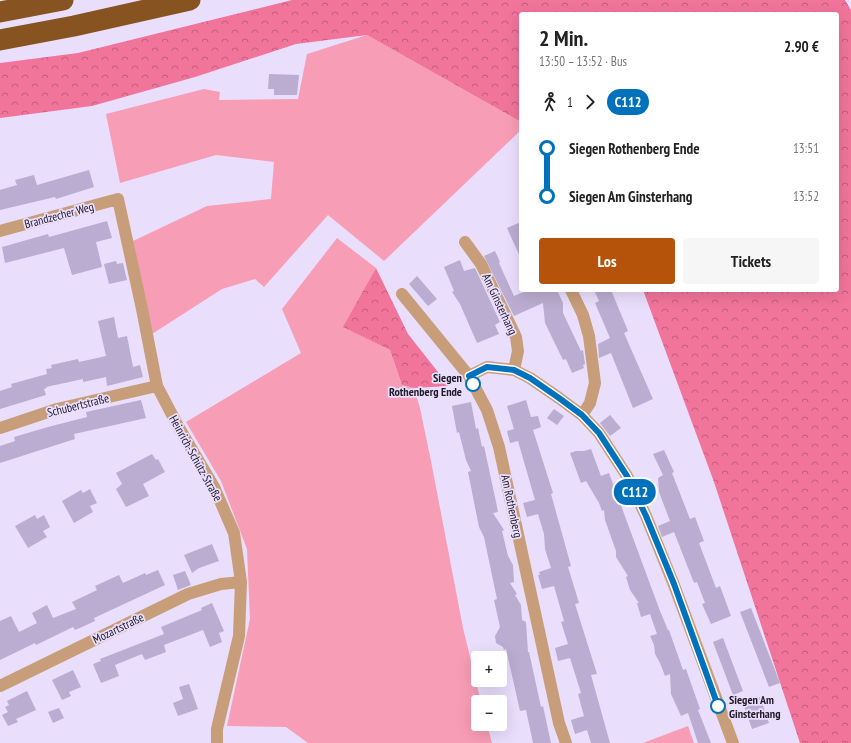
<!DOCTYPE html>
<html lang="de">
<head>
<meta charset="utf-8">
<style>
  body { margin:0; font-family:"PT Sans Narrow",sans-serif; background:#f6f6f6; color:#222; height:100vh; display:flex; flex-direction:column; font-size:15px; white-space:nowrap }
  * { box-sizing:border-box; margin:0 }
  p { font-size:13px; color:#767676 }
  .icon { flex:none; width:22px; height:22px; fill:none; stroke:currentColor; stroke-width:2; stroke-linecap:round; stroke-linejoin:round }
  .map { position:relative; flex:1; overflow:hidden }
  .side { position:absolute; left:519px; top:12px; width:320px; height:280px; display:flex; flex-direction:column; background:#fff; border-radius:4px; box-shadow:0 4px 16px #0002 }
  .side>* { flex:none }
  .badge { padding:0 8px; border-radius:13px; font-size:14px; line-height:26px }
  .tools { position:absolute; left:471px; top:651px; display:grid; gap:8px }
  .tools a { display:grid; place-items:center; width:36px; height:36px; border-radius:4px; background:#fff; box-shadow:0 4px 16px #0002; font-size:20px }
  .map>.badge { position:absolute; translate:-50% -50%; box-shadow:0 0 0 2px #fff }
  .legs { display:flex; align-items:center; gap:6px; height:44px; padding:0 20px; font-size:13px }
  .legs p { margin-inline-start:auto }
  .summary { display:flex; align-items:center; justify-content:space-between; height:68px; padding:0 20px }
  h1 { font-size:22px; font-weight:700; line-height:30px }
  .primary-button { display:flex; gap:8px; margin-top:auto; padding:8px 20px }
  .primary-button a { flex:1; height:46px; border-radius:4px; background:#b45309; color:#fff; font-size:16px; font-weight:700; line-height:46px; text-align:center }
  .primary-button a+a { background:#f6f6f6; color:#222 }
  ul { padding:0 20px; list-style:none }
  li { display:flex; align-items:center; gap:14px; height:48px; font-size:15px }
  li i { display:grid; place-items:center; width:6px; height:100%; margin:0 5px; background:currentColor }
  li i::after { content:''; width:10px; height:10px; margin:-5px; border:3px solid; border-radius:50%; background:#fff }
  li p { margin-inline-start:auto }
  li:first-child i { background:linear-gradient(#0000 50%,currentColor 0) }
  li:last-child i { background:linear-gradient(currentColor 50%,#0000 0) }
  .map>svg:first-child { display:block }
  .green { fill:#f89db6 }
  .forest { fill:url(#forest-crowns) }
  .building { fill:#baadd1 }
  .lines { fill:none; stroke-linecap:round; stroke-linejoin:round }
  .minor { stroke:#c89d79; stroke-width:12 }
  .motorway { stroke:#875421; stroke-width:21 }
  .line-1-casing { stroke:#fff; stroke-width:9 }
  .line-1 { stroke:#0072bc; stroke-width:6 }
  .stop-1-dot { fill:#fff; stroke:#0072bc; stroke-width:2 }
  .labels { text-anchor:middle; dominant-baseline:central; stroke-width:3.5; stroke-linejoin:round; paint-order:stroke }
  .street-label { font-size:12px; fill:#211c29; stroke:#e9defc }
  .stop-label { font-size:12px; font-weight:bold; fill:#211c29; stroke:#e9defc; text-anchor:end }
</style>
</head>
<body>
<div class="map">
<svg width="851" height="743" viewBox="0 0 851 743">
  <defs>
    <pattern id="forest-crowns" width="20" height="18" patternUnits="userSpaceOnUse"><rect width="20" height="18" fill="#f1749b"/><path d="M2 6a3 3 0 1 1 6 0M12 15a3 3 0 1 1 6 0" fill="none" stroke="#c35e7e"/></pattern>
  </defs>
  <rect width="100%" height="100%" fill="#e9defc"/>
  <!-- green -->
  <path class="green" d="M367,35L521,122V130L384,261L328,215L264,287L255,279L222,289L152,334L133,241L207,206L271,199L274,162L216,155L120,183L106,114L204,89L220,92L219,100L298,99L307,54Z
    M337,238L376,268L344,327L390,350L402,385L414,388L420,408L431,461L463,628L481,702H478V724H487L492,743H308L286,727L227,726L250,619L247,549L221,481L186,422L301,353L282,309Z
    M688,726L694,743H643Z"/>
  <!-- forest -->
  <path class="forest" d="M292,0H845L851,10V743H800L714,482L643,290H837V14H521V122L367,35L296,44L195,77L92,106L0,118V63L78,53Z
    M376,268L408,334L449,386L414,388L402,385L390,350L343,327Z"/>
  <!-- building -->
  <path class="building" d="M269,74L299,75L297,95H274V89H268Z
    M89,170L94,187L56,199L55,197L0,210V190L17,185L15,180L34,175L37,185Z
    M107,221L112,238L96,242L102,267L72,275L64,248L5,263L2,247L48,234L49,237Z
    M521,222V259L507,228Z
    M495,251L500,262L499,263L514,296L528,290H557L563,303V313L581,351L583,350L585,364L583,365L584,368L572,373L566,359L563,360L545,323L543,303L514,316L484,256Z
    M460,260L464,271L475,268L500,322L495,325L499,334L477,343L460,304L452,292L454,291L444,267Z
    M116,261L117,264L123,263L127,280L109,284L104,264Z
    M417,276L437,299L428,306L409,284Z
    M594,290H611L628,331L624,333L653,399L633,408L611,353L599,358L598,344L610,338L595,303L599,301Z
    M114,317L118,338L127,336L133,367L140,365L143,377L107,386L106,377L83,382V379L46,387L47,388L44,389L46,395L0,409V391L12,387L11,384L47,374L46,369L52,368L51,365L78,359L79,362L106,356L98,321Z
    M141,400L146,418L74,434L75,439L0,463V446L15,441L14,437L48,427L87,417L86,412Z
    M526,400L531,417L538,416L541,427L533,430L553,493L551,494L571,566L568,567L579,603L575,604L597,674L591,675L610,743H591L587,730L575,734L571,720L584,716L578,694L581,693L570,658L558,661L555,648L568,644L561,622L564,621L554,586L542,589L538,575H540L539,572L551,568L545,549L544,534L538,514L527,517L523,503L535,500L518,441L510,443L507,431L514,429L507,406Z
    M471,402L476,429L478,428L482,447L484,446L496,502L498,512L493,513L504,530L502,531L508,556L513,565L514,582L510,583L517,594L515,595L521,605L522,620L526,622L528,652H529L541,707L543,706L551,743H533L526,710L520,711L506,649L504,650L503,647L496,643L495,636L500,627L494,600L497,599L484,537L479,527L468,472L471,471L466,460L459,432L457,433L452,406Z
    M554,409L564,416L557,425L547,418Z
    M610,415L621,428L610,436L600,423Z
    M591,449L601,476L609,473L660,611L668,630H669L683,670L686,669L700,709L698,710L711,743H698L688,713L681,716L671,694L670,674L665,676L660,663L655,654L654,645L650,636L657,634L650,614L641,617L637,603H639L630,590L626,577L628,576L616,557V551L605,520L604,510L602,511L599,503L586,481L581,483L570,453L576,451H584Z
    M664,450L674,472L672,473L690,519L695,517L704,541L699,543L716,588L720,586L731,616L711,624L702,604L705,603L697,582L694,583L674,532L662,537L658,526L670,521L659,492L658,478L663,475L653,454Z
    M152,454L156,460L158,459L165,472L143,484L149,496L126,507L116,489L122,484L116,473Z
    M90,489L97,503L90,506L93,512L74,523L62,501L81,490L83,493Z
    M35,515L37,519L44,515L50,527L43,531L47,537L28,548L15,526Z
    M212,544L219,561L199,568L192,573L184,555Z
    M158,570L165,585L94,618L95,621L82,627L75,630L73,627L36,645L35,643L0,660V621L11,616L19,632L37,623L32,613L47,605L53,618L76,609L72,602L97,590L95,586L119,575L123,583L145,573L146,575Z
    M185,571L191,585L178,590L173,575Z
    M212,603L224,631L219,633L222,642L210,647L203,630L164,645L166,652L145,660L142,654L115,665L119,676L101,683L93,664L101,661L100,659L164,634L161,627L202,610L201,608Z
    M751,608L780,683L769,687L740,612Z
    M723,638L743,691L733,695L713,642Z
    M73,670L81,687L69,692L71,696L62,700L52,680Z
    M189,684L198,709L178,716L173,703L183,699L179,687Z
    M27,691L36,710L16,719L18,722L8,726L2,715L8,712L5,707L9,705L7,701Z
    M760,697L769,723L752,729L743,703Z
    M59,708L64,718L53,723L48,712Z"/>
  <g class="lines">
    <!-- minor -->
    <path class="minor" d="M0,231L118,199L142,309L157,386L178,426L214,487L234,533L241,582L239,636L217,729V743
      M465,242L481,264L516,337L518,351L514,370
      M571,290L583,315L589,336L595,383L590,403L582,415
      M402,294L469,376L487,410L499,447L559,723L566,743
      M469,376L487,367L514,370L530,378L559,398L582,415L599,433L627,476L646,516L674,585L733,743
      M0,428L57,409L157,386
      M0,686L188,594L221,584L241,582"/>
    <!-- motorway -->
    <path class="motorway" d="M0,12L63,0
      M0,40L74,26L190,0"/>
  </g>
  <g class="lines">
    <defs>
      <path id="line-1" d="M473,384L469,376L487,367L514,370L530,378L559,398L582,415L599,433L627,476L646,516L674,584L718,706"/>
    </defs>
    <!-- line-1 casing -->
    <use href="#line-1" class="line-1-casing"/>
    <!-- line-1 -->
    <use href="#line-1" class="line-1"/>
  </g>
  <!-- markers -->
  <g class="stop-1-dot">
    <circle cx="473" cy="384" r="7"/>
    <circle cx="718" cy="706" r="7"/>
  </g>
  <g class="labels">
    <!-- street labels -->
    <g class="street-label">
      <text transform="translate(59 215) rotate(-15)">Brandzecher Weg</text>
      <text transform="translate(500 304) rotate(65)">Am Ginsterhang</text>
      <text transform="translate(78 405) rotate(-14)">Schubertstraße</text>
      <text transform="translate(196 458) rotate(61)">Heinrich-Schütz-Straße</text>
      <text transform="translate(512 506) rotate(78)">Am Rothenberg</text>
      <text transform="translate(118 628) rotate(-26)">Mozartstraße</text>
    </g>
    <!-- stop labels -->
    <g class="stop-label">
      <text x="462" y="377">Siegen<tspan x="462" dy="14">Rothenberg Ende</tspan></text>
      <text x="729" y="699" text-anchor="start">Siegen Am<tspan x="729" dy="14">Ginsterhang</tspan></text>
    </g>
  </g>
</svg>
<div class="tools">
<a>+</a>
<a>−</a>
</div>
<b class="badge" style="left:635px;top:492px;background:#0072bc;color:#fff">C112</b>
<section class="side">
<div class="summary"><div><h1>2 Min.</h1><p>13:50 – 13:52 · Bus</p></div><b>2.90 €</b></div>
<div class="legs"><svg class="icon" aria-label="walk" viewBox="0 0 24 24"><circle cx="13" cy="4" r="2"/><path d="M13 8l-2 6 4 7M11 14l-3 7M7 12l3-4h3l4 4"/></svg>1<svg class="icon" aria-label="forward" viewBox="0 0 24 24"><path d="M9 5l7 7-7 7"/></svg><b class="badge" style="background:#0072bc;color:#fff">C112</b></div>
<ul>
<li><i style="color:#0072bc"></i><b>Siegen Rothenberg Ende</b><p>13:51</p></li>
<li><i style="color:#0072bc"></i><b>Siegen Am Ginsterhang</b><p>13:52</p></li>
</ul>
<div class="primary-button"><a>Los</a><a>Tickets</a></div>
</section>
</div>
</body>
</html>
